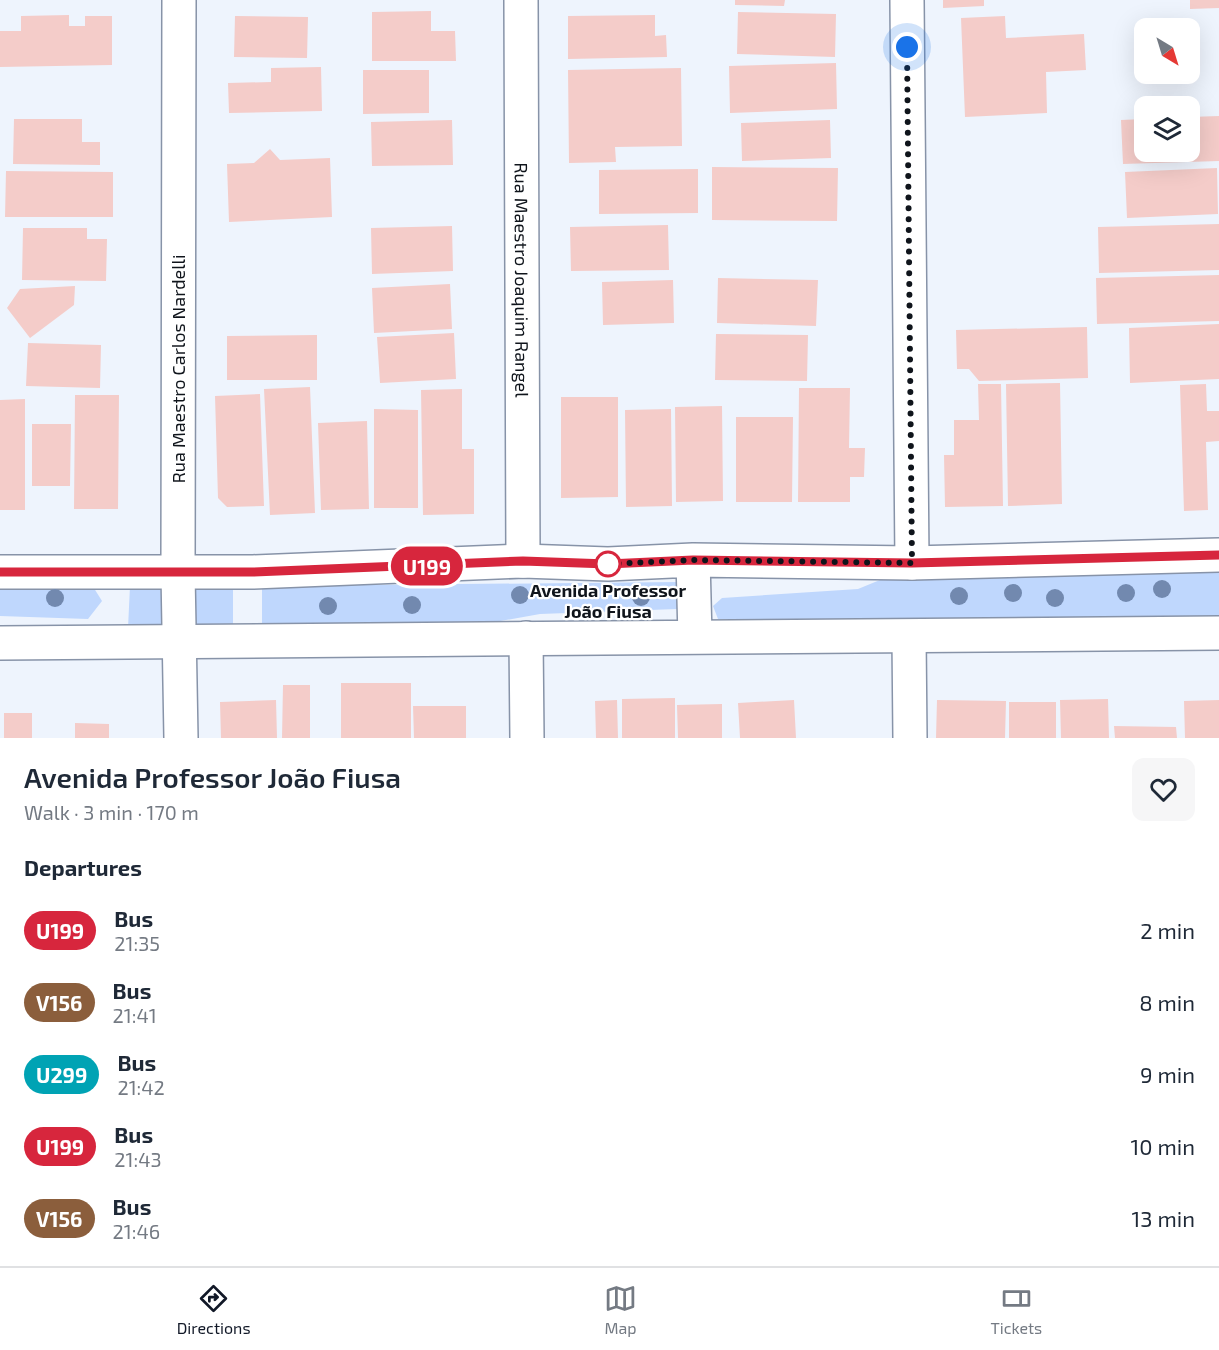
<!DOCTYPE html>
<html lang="en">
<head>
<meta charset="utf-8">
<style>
  body { margin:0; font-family:"Exo 2",sans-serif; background:#f6f6f7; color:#1f2937; height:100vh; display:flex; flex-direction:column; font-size:22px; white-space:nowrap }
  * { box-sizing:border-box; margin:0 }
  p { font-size:20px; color:#747a83 }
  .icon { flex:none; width:33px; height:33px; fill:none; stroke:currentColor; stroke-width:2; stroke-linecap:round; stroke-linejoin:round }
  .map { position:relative; height:738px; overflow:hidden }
  .drawer { display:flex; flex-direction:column; background:#fff; flex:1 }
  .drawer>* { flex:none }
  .badge { padding:0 12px; border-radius:20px; font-size:21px; line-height:39px }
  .needle { width:39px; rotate:142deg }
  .buttons { position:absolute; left:1134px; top:18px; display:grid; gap:12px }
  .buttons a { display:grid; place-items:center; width:66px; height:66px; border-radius:12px; background:#fff; box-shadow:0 6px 24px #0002; font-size:30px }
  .you { position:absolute; width:30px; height:30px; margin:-15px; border:4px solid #fff; border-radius:50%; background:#1a73e8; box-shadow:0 0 0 9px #1a73e833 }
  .map>.badge { position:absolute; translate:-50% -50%; box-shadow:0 0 0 3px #fff }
  h2 { padding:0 24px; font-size:22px; line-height:54px }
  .round { display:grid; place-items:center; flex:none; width:63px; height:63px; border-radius:12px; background:#f6f6f7 }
  .overview { display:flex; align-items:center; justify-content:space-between; height:102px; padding:0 24px }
  h1 { font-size:28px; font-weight:600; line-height:45px }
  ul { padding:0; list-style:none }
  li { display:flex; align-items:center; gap:18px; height:72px; padding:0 24px }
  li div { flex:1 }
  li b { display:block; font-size:22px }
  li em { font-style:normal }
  li .badge { min-width:66px; font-weight:700; text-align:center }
  .dock { display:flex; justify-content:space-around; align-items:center; height:84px; border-top:2px solid #e0e1e3; background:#fff; font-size:16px; color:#747a83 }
  .dock a { display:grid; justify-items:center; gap:3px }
  .dock .active { color:#111827 }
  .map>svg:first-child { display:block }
  .green { fill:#bfd7fd }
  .building { fill:#f4ccc9 }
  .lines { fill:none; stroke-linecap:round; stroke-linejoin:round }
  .street-casing { stroke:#8793a8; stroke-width:36 }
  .secondary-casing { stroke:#8793a8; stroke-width:36 }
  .street { stroke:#fff; stroke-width:33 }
  .secondary { stroke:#fff; stroke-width:33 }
  .tree { fill:#7289af }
  .line-casing { stroke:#fff; stroke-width:14 }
  .line { stroke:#d7263d; stroke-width:9 }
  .walk { stroke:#0f141b; stroke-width:6; stroke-dasharray:0 10.8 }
  .stop-dot { fill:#fff; stroke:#d7263d; stroke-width:3 }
  .labels { text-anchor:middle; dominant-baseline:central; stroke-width:4.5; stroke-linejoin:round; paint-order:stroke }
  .street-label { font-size:18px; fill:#0f141b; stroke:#fff }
  .stop-label { font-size:18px; font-weight:bold; fill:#0f141b; stroke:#fff }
</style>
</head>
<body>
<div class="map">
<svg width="1219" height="738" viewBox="0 0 1219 738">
  <rect width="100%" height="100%" fill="#eef4fd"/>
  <!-- green -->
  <path class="green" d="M897,573H1219V619H718L713,606L722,598L858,589Z
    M678,582L688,594L677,609L540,614L489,623L262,625V586Z
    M0,584L92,585L102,601L88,619L0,616Z
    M130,586L163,587L165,628H128Z
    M195,587L233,588V624L192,625Z"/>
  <!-- building -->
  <path class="building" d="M735,0H785L784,6L735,5Z
    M943,0H984V6L943,8Z
    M1190,0H1219V8L1190,9Z
    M431,11V31H455L456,61H372V12Z
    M738,12L836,14L835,57L737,54Z
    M69,15V26H85V16H112V65L0,67V31H21V16Z
    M655,15V36L666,35L667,57L568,59V16Z
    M235,16L308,17L307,58L234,57Z
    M1005,16L1006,38L1084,34L1086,70L1046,72L1047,113L965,117L961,18Z
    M836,63L837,109L730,113L729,66Z
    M321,67L322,111L229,113L228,83L271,82V68Z
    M681,68L682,146L615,147L616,162L569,163L568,70Z
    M363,70H429V113L363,114Z
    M1219,116V161L1123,164L1121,120L1144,119V152H1190V117Z
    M14,119H82V142H100V165L13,164Z
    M452,120L453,165L372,166L371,122Z
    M830,120L831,158L742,161L741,123Z
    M270,149L280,160L330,158L332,217L229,222L227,164L254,163Z
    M712,167L838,168L837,221L712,220Z
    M1217,168L1218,214L1127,218L1125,172Z
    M698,169V213L599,214V170Z
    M6,171L113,172V217H5Z
    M1219,224V270L1099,273L1098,227Z
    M668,225L669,270L571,271L570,227Z
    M452,226L453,271L372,274L371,228Z
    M23,228H87V239H107L106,281L22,280Z
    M1219,275V321L1097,324L1096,278Z
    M718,278L818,280L816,326L717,323Z
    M673,280L674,323L603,325L602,282Z
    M450,284L452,329L374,333L372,288Z
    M75,286L74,305L30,338L7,308L20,289Z
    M1219,324V379L1130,383L1129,328Z
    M1087,327L1088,378L979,381L969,369H957L956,330Z
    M454,333L456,379L380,383L377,337Z
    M716,334L808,335L807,381L715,380Z
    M317,335V380H227V336Z
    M28,343L101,345L100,388L26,386Z
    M1060,383L1062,504L1008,506L1006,384Z
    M978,384H1001L1003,506L945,507L944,455H954V420H979Z
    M1206,384L1207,411H1219V441L1206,442L1208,510L1184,511L1180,385Z
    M310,387L315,513L270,515L264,389Z
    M799,388H850L849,448H865L864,477H850V502H798Z
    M462,389V449H474V514L423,515L421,390Z
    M260,394L264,506L227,507L218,498L215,396Z
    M75,395H119L118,509H74Z
    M561,397H618V497L561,498Z
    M25,399V510H0V400Z
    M722,406L723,501L676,502L675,407Z
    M374,409L418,410V508H374Z
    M671,409L672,506L626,507L625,410Z
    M736,417H793L792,502H736Z
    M367,421L369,509L321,510L318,423Z
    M32,424H71L70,486H32Z
    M341,683H411V738H341Z
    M283,685H310V738H282Z
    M675,698V738H622V699Z
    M1108,699L1109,738H1061L1060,700Z
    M276,700L277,738H221L220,702Z
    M617,700L618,738H596L595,701Z
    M794,700L796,738H740L738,703Z
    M937,700L1006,701L1005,738H936Z
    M1219,700V738H1185L1184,701Z
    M1009,702H1056V738H1009Z
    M722,704V738H678L677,705Z
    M413,706H466V738H414Z
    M4,713H32V738H4Z
    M75,723L109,724V738H75Z
    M1114,726L1176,727L1177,738H1115Z"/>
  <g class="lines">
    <defs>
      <g id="street">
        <path d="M179,0L178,573L181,738"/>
        <path id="s1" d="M521,0L523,561"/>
        <path d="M907,0L912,563"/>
        <path d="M909,637L910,738"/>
        <path d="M526,638L527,738"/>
      </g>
      <path id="secondary" d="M693,560L695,637
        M0,572H253L523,561L608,564L693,560L912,563L1219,555
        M0,643L1219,633"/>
    </defs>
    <!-- street casing -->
    <use href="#street" class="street-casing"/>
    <!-- secondary casing -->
    <use href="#secondary" class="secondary-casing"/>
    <!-- street -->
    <use href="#street" class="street"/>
    <!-- secondary -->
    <use href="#secondary" class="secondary"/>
  </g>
  <!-- trees -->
  <g class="tree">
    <circle cx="1162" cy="589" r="9"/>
    <circle cx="1013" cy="593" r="9"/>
    <circle cx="1126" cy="593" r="9"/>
    <circle cx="520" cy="595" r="9"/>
    <circle cx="959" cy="596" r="9"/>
    <circle cx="641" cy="597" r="9"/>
    <circle cx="55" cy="598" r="9"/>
    <circle cx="1055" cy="598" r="9"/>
    <circle cx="412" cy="605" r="9"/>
    <circle cx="328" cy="606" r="9"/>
  </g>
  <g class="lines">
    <defs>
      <path id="line" d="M0,572H253L523,561L608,564L693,560L912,563L1219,555"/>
    </defs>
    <!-- line casing -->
    <use href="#line" class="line-casing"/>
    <!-- line -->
    <use href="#line" class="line"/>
    <!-- walk -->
    <path class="walk" d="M608,564L693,560L912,563L907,47"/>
  </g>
  <!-- markers -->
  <circle class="stop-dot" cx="608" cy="564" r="12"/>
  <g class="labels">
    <!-- street labels -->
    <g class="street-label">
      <text stroke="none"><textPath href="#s1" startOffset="280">Rua Maestro Joaquim Rangel</textPath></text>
      <text transform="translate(178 369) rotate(-90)">Rua Maestro Carlos Nardelli</text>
    </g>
    <!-- stop labels -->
    <g class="stop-label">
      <text x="608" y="590">Avenida Professor<tspan x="608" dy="21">João Fiusa</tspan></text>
    </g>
  </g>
</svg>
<div class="buttons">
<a><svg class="needle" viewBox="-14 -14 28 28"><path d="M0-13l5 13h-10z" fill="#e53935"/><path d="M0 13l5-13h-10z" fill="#747a83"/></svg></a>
<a><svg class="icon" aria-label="layers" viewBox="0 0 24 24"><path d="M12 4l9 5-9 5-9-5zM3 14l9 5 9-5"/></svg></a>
</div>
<div class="you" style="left:907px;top:47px"></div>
<b class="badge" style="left:427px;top:566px;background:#d7263d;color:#fff">U199</b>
</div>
<section class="drawer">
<div class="overview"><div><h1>Avenida Professor João Fiusa</h1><p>Walk · 3 min · 170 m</p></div><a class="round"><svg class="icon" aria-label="heart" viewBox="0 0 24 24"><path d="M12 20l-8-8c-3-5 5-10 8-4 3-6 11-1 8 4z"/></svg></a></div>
<h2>Departures</h2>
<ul>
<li><span class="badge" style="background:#d7263d;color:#fff">U199</span><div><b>Bus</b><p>21:35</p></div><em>2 min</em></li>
<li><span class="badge" style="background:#8b5e3c;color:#fff">V156</span><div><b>Bus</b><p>21:41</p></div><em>8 min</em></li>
<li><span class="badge" style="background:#00a3b4;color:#fff">U299</span><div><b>Bus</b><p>21:42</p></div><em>9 min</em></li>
<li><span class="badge" style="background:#d7263d;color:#fff">U199</span><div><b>Bus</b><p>21:43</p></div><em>10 min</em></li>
<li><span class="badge" style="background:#8b5e3c;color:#fff">V156</span><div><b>Bus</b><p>21:46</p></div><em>13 min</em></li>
</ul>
</section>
<nav class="dock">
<a class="active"><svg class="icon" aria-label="directions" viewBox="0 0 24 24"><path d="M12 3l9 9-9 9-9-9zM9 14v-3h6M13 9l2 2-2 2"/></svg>Directions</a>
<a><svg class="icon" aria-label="map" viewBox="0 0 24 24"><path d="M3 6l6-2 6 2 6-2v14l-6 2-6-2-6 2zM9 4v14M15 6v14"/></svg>Map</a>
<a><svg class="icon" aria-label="tickets" viewBox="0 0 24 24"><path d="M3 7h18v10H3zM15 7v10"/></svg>Tickets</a>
</nav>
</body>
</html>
